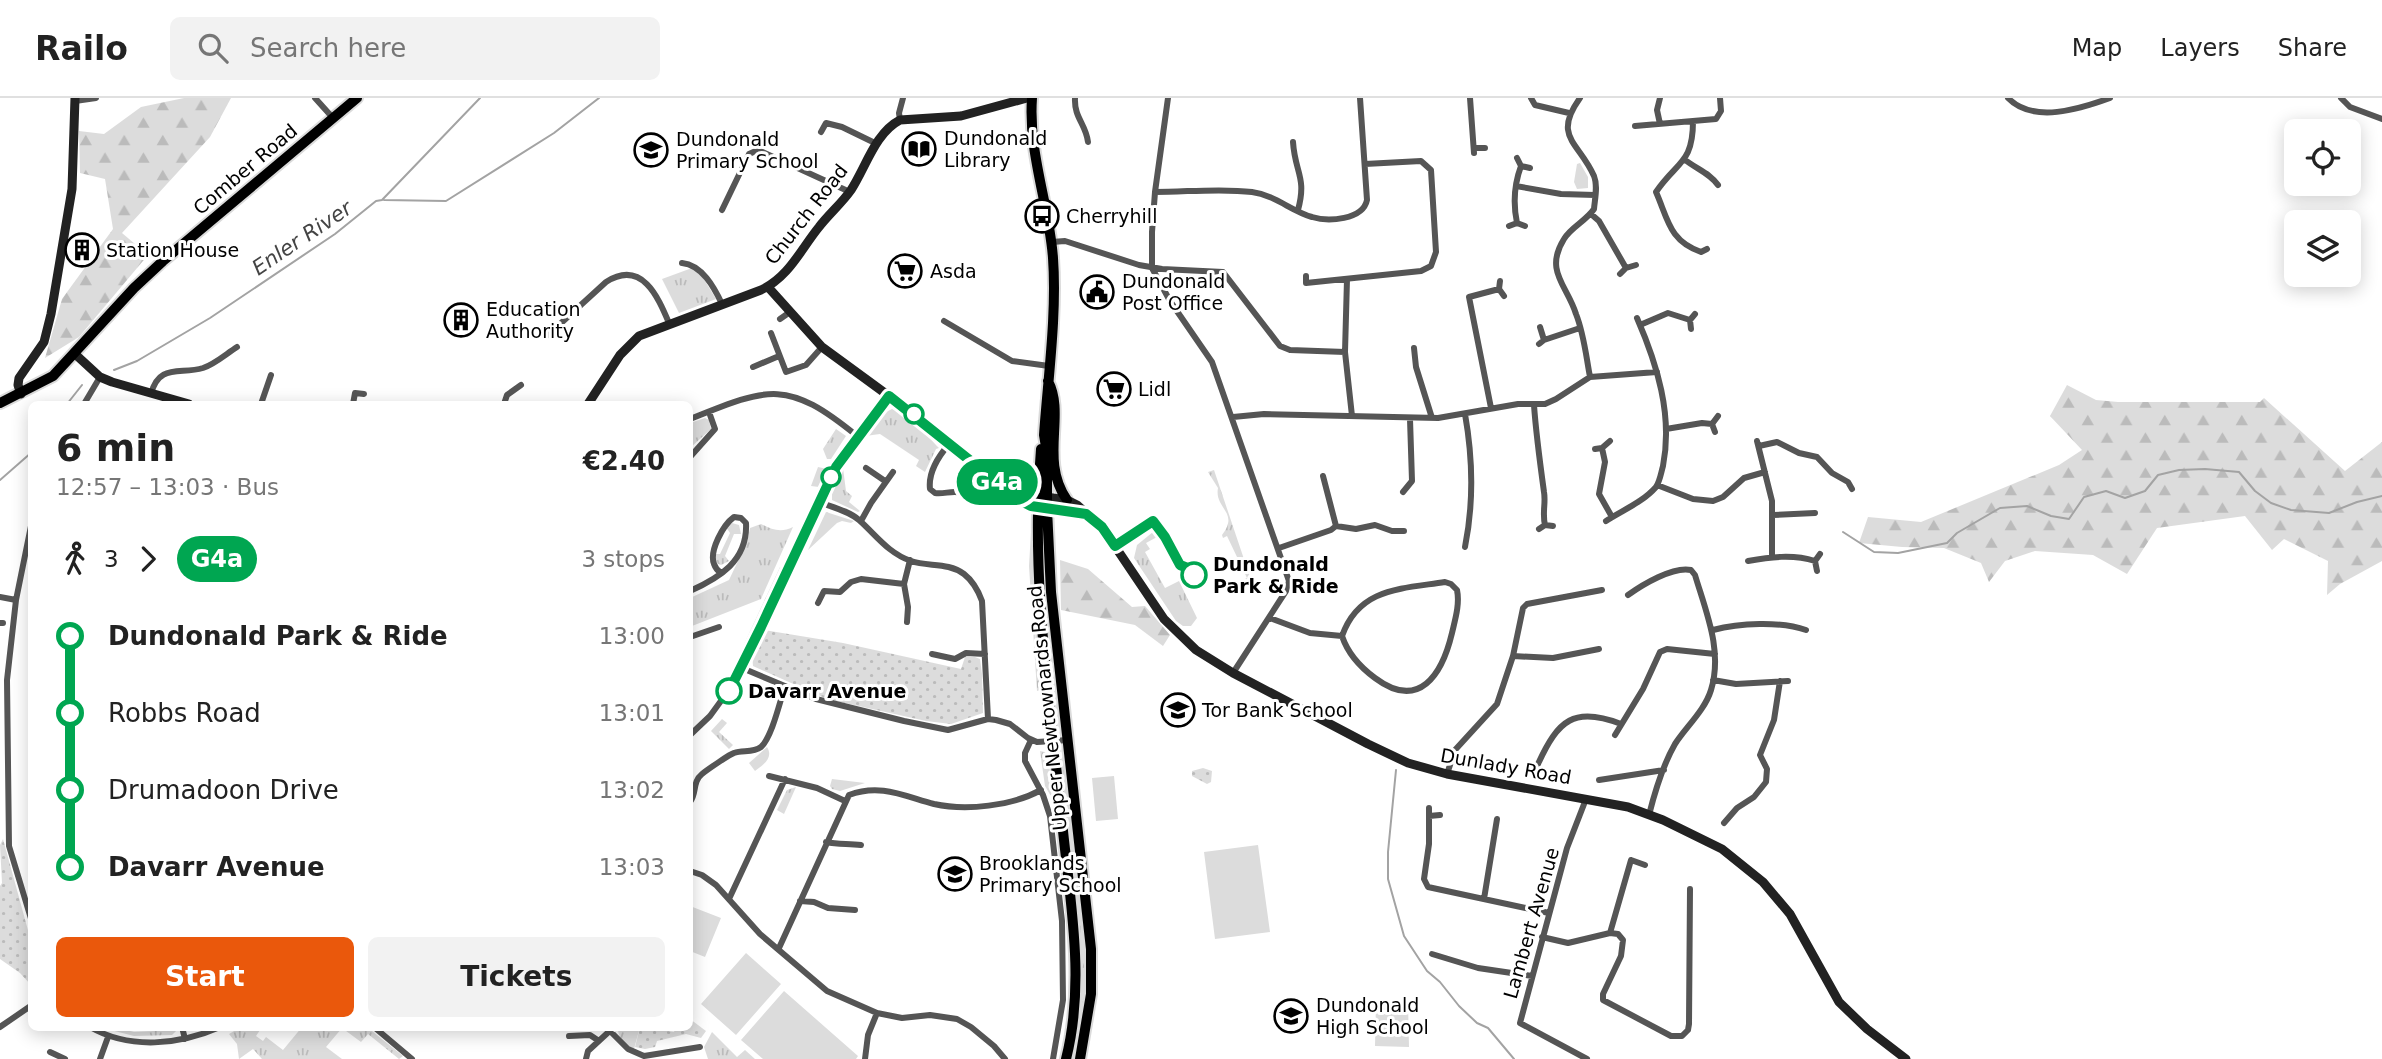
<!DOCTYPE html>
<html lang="en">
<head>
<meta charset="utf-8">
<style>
  body { margin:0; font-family:"DejaVu Sans",sans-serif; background:#f2f2f2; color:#222; height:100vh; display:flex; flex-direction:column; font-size:26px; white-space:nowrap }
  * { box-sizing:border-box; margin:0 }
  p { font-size:23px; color:#767676 }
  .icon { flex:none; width:38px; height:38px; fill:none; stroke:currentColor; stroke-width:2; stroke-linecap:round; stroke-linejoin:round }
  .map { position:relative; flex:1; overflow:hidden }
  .sheet { position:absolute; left:28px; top:303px; width:665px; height:630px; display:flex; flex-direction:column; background:#fff; border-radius:10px; box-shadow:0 4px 18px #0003 }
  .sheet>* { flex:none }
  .badge { padding:0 14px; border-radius:23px; font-size:24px; line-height:46px }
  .controls { position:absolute; left:2284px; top:21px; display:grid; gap:14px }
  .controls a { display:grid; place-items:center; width:77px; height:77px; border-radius:10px; background:#fff; box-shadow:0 4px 18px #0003; font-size:35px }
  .map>.badge { position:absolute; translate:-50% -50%; box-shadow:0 0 0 4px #fff }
  .legs { display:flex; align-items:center; gap:10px; height:77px; padding:0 28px; font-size:23px }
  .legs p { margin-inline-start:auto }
  .summary { display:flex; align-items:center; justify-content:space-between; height:119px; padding:0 28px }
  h1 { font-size:38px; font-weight:800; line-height:52px }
  .action { display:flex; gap:14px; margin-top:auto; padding:14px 28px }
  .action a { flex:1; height:80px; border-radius:10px; background:#ea580c; color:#fff; font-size:28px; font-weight:800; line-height:80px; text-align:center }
  .action a+a { background:#f2f2f2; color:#222 }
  ul { padding:0 28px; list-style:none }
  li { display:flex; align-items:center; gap:24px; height:77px; font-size:26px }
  li i { display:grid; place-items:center; width:10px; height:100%; margin:0 9px; background:currentColor }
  li i::after { content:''; width:18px; height:18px; margin:-9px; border:5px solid; border-radius:50%; background:#fff }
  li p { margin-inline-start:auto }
  li:first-child i { background:linear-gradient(#0000 50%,currentColor 0) }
  li:last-child i { background:linear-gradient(currentColor 50%,#0000 0) }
  header { display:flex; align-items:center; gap:42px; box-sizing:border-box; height:98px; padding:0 35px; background:#fff; border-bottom:2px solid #e0e0e0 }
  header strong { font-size:33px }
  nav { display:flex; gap:38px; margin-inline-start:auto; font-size:24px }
  .search { width:490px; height:63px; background:#f2f2f2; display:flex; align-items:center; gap:18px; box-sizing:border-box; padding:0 24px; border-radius:10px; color:#767676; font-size:26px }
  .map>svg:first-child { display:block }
  .grass { fill:url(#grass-tufts) }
  .forest { fill:url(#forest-firs) }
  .park { fill:url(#park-dots) }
  .garden { fill:#dcdcdc }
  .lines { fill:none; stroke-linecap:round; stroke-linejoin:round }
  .stream { stroke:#a3a3a3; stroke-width:2 }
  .highway-casing { stroke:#dbdbdb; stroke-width:14 }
  .street { stroke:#555; stroke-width:6 }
  .secondary { stroke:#222; stroke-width:9 }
  .highway { stroke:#000; stroke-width:10 }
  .line-1-casing { stroke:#fff; stroke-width:16 }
  .line-1 { stroke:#00a651; stroke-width:10 }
  .stop-1-dot { fill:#fff; stroke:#00a651; stroke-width:3.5 }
  .labels { text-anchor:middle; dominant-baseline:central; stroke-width:6; stroke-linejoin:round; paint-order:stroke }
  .poi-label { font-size:19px; fill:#000; stroke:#fff; text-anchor:start }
  .street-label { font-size:19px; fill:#000; stroke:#fff }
  .stop-label { font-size:19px; font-weight:bold; fill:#000; stroke:#fff; text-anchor:start }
  .water-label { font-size:21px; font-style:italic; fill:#444; stroke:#fff }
</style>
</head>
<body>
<header>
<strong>Railo</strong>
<div class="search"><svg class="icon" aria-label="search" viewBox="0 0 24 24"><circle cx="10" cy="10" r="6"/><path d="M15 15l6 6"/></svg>Search here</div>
<nav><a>Map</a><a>Layers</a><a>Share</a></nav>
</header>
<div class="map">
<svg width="2382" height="961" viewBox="0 0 2382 961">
  <defs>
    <pattern id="grass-tufts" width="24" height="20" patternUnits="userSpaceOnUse" patternTransform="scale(1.75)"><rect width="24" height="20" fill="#dcdcdc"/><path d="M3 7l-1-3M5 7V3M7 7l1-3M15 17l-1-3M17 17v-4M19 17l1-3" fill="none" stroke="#bbb"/></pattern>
    <pattern id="forest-firs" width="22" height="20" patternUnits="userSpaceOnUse" patternTransform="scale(1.75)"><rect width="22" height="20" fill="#dcdcdc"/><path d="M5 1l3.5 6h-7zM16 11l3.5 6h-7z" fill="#bbb"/></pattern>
    <pattern id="park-dots" width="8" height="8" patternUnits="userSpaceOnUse" patternTransform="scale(1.75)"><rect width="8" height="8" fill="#dcdcdc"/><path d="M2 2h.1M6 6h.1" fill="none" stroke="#bbb" stroke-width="1.8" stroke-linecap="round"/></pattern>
  </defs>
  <rect width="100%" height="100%" fill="#fff"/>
  <!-- grass -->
  <path class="grass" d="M1580,65L1588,79V90L1577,91L1574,84L1577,66Z
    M692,170L702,178L716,201L679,215L662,181Z
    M892,311C911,316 926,337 939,350L936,351L925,374L916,368L919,362L880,336L865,338L886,314Z
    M705,320L709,322L711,331L690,350V325Z
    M836,331L846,338L831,361H827L823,351Z
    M818,369L827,371L819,389L811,388Z
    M843,370L846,393L852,398L849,404L860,413L858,414L832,402V391Z
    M1214,372L1250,479L1249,488L1244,485L1243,482L1247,480L1227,438L1223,440L1222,437C1240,414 1214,411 1218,390L1208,374Z
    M826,414L854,423L851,425L842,423L837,425L808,452Z
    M732,425L739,427L741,436H734L725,458L729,463L721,467L716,465L714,456H720L730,435L726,429Z
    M761,426C773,432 781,435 793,429L761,501L692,528L690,533V500L729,482L747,444L750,430Z
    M1031,434L1035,534L1040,592L1037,593L1029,468Z
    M1153,434L1157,439L1146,445L1150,451L1145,454L1165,490L1179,483L1197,520L1191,528H1183L1176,523L1134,460L1137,447Z
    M1043,435L1055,565L1054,577L1059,634H1056L1043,490Z
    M780,469L783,471L742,561L738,559Z
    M722,621L727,625L719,634L733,647L729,651L711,633Z
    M767,649C774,660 763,667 755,673L749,665Z
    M1040,653L1045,654L1048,661L1052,700L1045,688Z
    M1065,656C1074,729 1088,803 1087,876C1087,905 1080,933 1073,961H1070L1081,870L1077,811L1059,657Z
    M832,681L865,685L840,693L832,691L830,688Z
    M796,689L784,716L777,712L787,692Z
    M99,929H114L134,934L177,932L172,937L134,938Z
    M241,929H262L256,938L263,943L266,939L283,952L302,929H367L403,958L399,961L368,936L361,944L342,930L326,949L342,961H262L253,951L239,961L237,946L229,936Z
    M619,929H640L634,951C626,946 616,940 619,929Z
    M712,934L737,959L745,952L755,961H708L704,949Z"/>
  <!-- forest -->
  <path class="forest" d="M184,0H231L210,39L122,135L148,157L79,239L45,260L62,201L113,131L105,81L80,75L79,33L104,36L141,9Z
    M2067,287L2096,302L2118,304H2260L2264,300L2345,373L2382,344V463L2340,486L2327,497L2328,463L2284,441L2272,452L2245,418L2157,430L2127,476L2093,457L2035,453L2005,463L1989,484L1981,465L1944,450L1902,449L1859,445L1868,419L1921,424L2059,367L2082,352L2050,318Z
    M1060,462L1088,471L1132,509L1145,508L1170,537L1163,548L1135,527L1061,512Z"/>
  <!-- park -->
  <path class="park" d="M764,532L843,545L961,571L965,559H975L980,561L982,576L983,615L951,626L926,623L827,601L753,568L752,556Z
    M1203,670L1212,673L1211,684L1207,686L1192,678V673Z
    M3,741L29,836L31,887L20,875L0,861V788L2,785L0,747Z
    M690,921L706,933L701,940L686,936L657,943L655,949L645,951L635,949L640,929L674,934L676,929H690Z"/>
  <!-- garden -->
  <path class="garden" d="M1114,678L1118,721L1096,723L1092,680Z
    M1258,747L1270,834L1215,841L1204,754Z
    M690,808L721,820L705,859L690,853Z
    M746,855L781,886L736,937L701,906Z
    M784,893L858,958L856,961H763L741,942Z
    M1376,904H1408L1409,949L1375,948Z"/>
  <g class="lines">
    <!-- stream -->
    <path class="stream" d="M384,102L446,103L554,35L599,0
      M114,272L137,263L210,220L335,136L376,103L382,102L480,0
      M67,306L82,287
      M0,382L32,354
      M1843,434L1874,454L1898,455L1947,445L1957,435L2000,410L2027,408L2051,418L2069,421L2084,399L2106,393L2125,400L2145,393L2158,377L2179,372L2205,371L2239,374L2255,393L2271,405L2291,412L2329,415L2357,404L2382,398
      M1396,672L1388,754V781L1404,838L1427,873L1440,884L1459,908L1477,925L1488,930L1514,961"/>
    <defs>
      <path id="highway" d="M1032,0C1028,55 1049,106 1053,160C1057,216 1048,280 1044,337L1047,355V411L1051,494L1091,851V896L1080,961
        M1048,283C1066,317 1039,362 1067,402
        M0,305L53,278L134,190L163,163L357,0
        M1041,351C1030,481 1050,604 1063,733C1071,809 1085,886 1066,961"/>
    </defs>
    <!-- highway casing -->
    <use href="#highway" class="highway-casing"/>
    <!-- street -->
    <path class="street" d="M315,0L333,20
      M1075,0C1074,20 1086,26 1088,44
      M1168,0L1155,94L1152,134V170L1170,203L1212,264L1289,483L1286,493L1233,575
      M1470,0L1474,55
      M1531,0L1535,7L1569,15
      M1580,0C1552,39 1579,44 1594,78C1598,88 1595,100 1594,111C1586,123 1571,129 1564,141C1544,173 1567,187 1576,216C1584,236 1586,258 1590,279
      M2008,0C2033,26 2080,11 2110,0
      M2341,0L2350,9L2382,21
      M75,3L96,0
      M900,22L899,15L903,0
      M1693,23C1693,66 1677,63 1656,94C1668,121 1669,143 1701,154L1707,151
      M1660,26L1657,12L1660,0
      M1635,28L1716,21L1721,13L1720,0
      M821,34L826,25L842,29L877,46
      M1293,44C1295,75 1307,79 1298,112
      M1474,50H1485
      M1517,60L1521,68L1530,70
      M1684,61C1696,71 1710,75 1718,87
      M1516,88L1561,96L1595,97
      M1155,94C1187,94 1221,90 1252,94C1275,97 1291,113 1312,119C1328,124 1363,122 1367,102L1360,0
      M722,112L749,56L758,52L850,94
      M1591,116L1599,123L1626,170
      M1517,125C1513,106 1514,87 1521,68
      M1509,128L1517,125L1525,128
      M1052,144L1065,143L1139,167L1162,171L1223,174L1280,248L1290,252L1345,254
      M682,165C702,167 714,189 722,206
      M1620,176L1626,170L1636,167
      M1306,178V185L1421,173L1431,168L1436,154L1431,72L1421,63L1365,66
      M1347,181L1345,254L1352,318
      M1500,183L1499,191L1504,198
      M780,221L790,214
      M944,223L1012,263L1049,268
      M1640,227L1668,215L1690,222
      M1691,231L1690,222L1695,216
      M771,235L786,274L806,267L822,249
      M548,237L606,184C642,161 658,199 669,225
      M1544,242L1580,230
      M1539,246L1544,242L1540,229
      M1414,250L1416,269L1432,320
      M753,269L779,258
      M151,296C159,265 180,277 203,270C215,266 226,256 237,249
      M84,306L100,279
      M261,306L271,277
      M353,306L355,295L364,296
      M504,306L507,297L521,287
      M1534,307C1536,336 1540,365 1544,394C1546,405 1542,415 1545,427
      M1491,310L1469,199L1499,191
      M1465,316C1473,361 1474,404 1465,449
      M1233,319L1264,316L1438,320L1518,306H1545L1556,301L1590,279L1657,274
      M690,321C769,289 787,281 857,338
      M1666,331L1702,325L1712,326
      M1715,334L1712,326L1718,318
      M1757,343L1772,403V459
      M949,346C938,359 928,374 930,391L935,395C947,397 960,388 968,402
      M1759,348L1777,344L1799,355L1817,359L1832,375L1848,384L1852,391
      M1602,350L1605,364L1599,396L1612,419
      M1595,351L1602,350L1610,343
      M690,359L715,331L709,314
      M866,370L885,383
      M1657,387L1693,401L1713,403L1723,399L1744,380L1765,374
      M1403,394L1412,383L1410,321
      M819,404C832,409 849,413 859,422C876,437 888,455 911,463C928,469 948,464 964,476C973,483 978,492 982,503L988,621
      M1773,417L1815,415
      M32,423L16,502L7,582L9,748L32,824
      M861,423L871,405L893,374
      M1606,423C1623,412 1643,404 1656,389C1660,383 1661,375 1663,368C1673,317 1657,266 1637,220
      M1336,428L1356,431L1375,427L1392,433H1404
      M1539,431L1545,427L1553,428
      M1279,450L1331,432L1336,428L1323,378
      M1748,463C1770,459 1793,456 1815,463
      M1817,473L1815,463L1820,456
      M904,486L908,509L907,524
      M690,493C719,480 748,463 746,425L741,420L734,419C723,427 709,453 714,466C715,469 718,473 721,475
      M1628,497C1642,487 1673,468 1691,472L1695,477C1706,514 1723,553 1711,592C1705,612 1686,629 1675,646C1663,667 1655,693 1649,717
      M0,499L16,502
      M818,505L824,493L840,494L851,484L861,481L904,486L910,462
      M1270,520L1310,535L1342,538C1348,556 1360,569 1375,580C1419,613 1442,577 1452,535C1455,522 1460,506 1457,492L1451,486L1445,484C1400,491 1359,490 1342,538
      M0,525H3
      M1713,532C1739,525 1780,523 1806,532
      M690,539L719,529
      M932,556L955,561L966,555L985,556
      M1513,558L1553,560L1599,551
      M742,570L816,601L904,623L948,632L988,621L996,622L1010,626L1028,640L1037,644L1068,642
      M1713,582L1736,586L1788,583
      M690,637L710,618L734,585L836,369L889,298
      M1615,637L1643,591L1660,554L1667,551L1715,556
      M1031,642L1025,655V663L1043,697L1050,718L1062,823L1063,902L1053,961
      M1538,666C1558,622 1574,608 1621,626
      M1447,676L1455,652L1497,606L1513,558L1523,510L1527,506L1602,492
      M769,678L817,690L845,703
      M1599,682L1664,672
      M1586,701L1567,750L1520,925L1587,961
      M690,704C697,696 692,684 702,676C707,672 730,656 734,655C743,652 753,655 761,649C772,639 780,603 785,588
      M1429,710V746L1424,781L1428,789L1549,815
      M1429,718L1440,717
      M1724,725L1737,710L1754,699L1766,684L1767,671L1760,657L1774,622L1780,583
      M826,744C839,747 849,745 861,747
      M690,773L702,777L716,787L760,836L827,893L877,915L902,920L930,917L957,921L971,929L994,948L1005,961
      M729,801L785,681
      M1484,801L1497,721
      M800,803L814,804L828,810L855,812
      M1610,835L1631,762L1645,767
      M1542,839L1568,845L1610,835L1618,836L1623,842L1621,858L1603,896V902L1671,938H1682L1688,932L1689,926L1690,791
      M779,850L849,697C880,685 904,698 934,706C966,713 1012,708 1041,692
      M1432,856L1478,870L1532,878
      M0,929L32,907
      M90,929C130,952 179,947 220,929
      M182,929L185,941
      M374,929L412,961
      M610,933L628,951L644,958L700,949
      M569,938L590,937L599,943
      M50,954L65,961
      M100,961L108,939
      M586,961L588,953L614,929
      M865,961L868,937L877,915"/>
    <!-- secondary -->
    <path class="secondary" d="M768,189L822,249L919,320L1021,403L1031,408L1086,416
      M75,256L100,279L112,284L189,306
      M21,296L18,287L19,280L44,244L51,216L72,91L75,0
      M588,306L620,257L639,238L761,192C789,179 801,151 819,129C829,116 842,105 851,92C866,69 875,35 900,22L961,18L1027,0
      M1011,394L1067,402L1077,407L1102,429L1164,521L1196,552L1233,575L1368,646L1408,665L1447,676L1628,709L1663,722L1722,751L1763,784L1790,816L1839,904L1867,931L1906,961"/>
    <!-- highway -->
    <use href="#highway" class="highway"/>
  </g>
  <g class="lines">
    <defs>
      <path id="line-1" d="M729,593L761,529L836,369L889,298L1021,403L1031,408L1086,416L1102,429L1115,448L1153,423L1165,439L1180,467L1190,471L1194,477"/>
    </defs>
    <!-- line-1 casing -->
    <use href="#line-1" class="line-1-casing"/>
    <!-- line-1 -->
    <use href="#line-1" class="line-1"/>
  </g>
  <!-- icons -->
  <defs>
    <symbol id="library-ring" viewBox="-11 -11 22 22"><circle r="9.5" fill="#fff" stroke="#000" stroke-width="1.5"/><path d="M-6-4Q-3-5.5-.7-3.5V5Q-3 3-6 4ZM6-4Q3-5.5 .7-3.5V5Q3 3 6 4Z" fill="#000"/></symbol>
    <symbol id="school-ring" viewBox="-11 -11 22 22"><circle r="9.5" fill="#fff" stroke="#000" stroke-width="1.5"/><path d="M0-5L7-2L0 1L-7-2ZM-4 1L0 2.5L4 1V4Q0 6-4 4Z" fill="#000"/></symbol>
    <symbol id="bus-ring" viewBox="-11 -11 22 22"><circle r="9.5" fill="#fff" stroke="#000" stroke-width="1.5"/><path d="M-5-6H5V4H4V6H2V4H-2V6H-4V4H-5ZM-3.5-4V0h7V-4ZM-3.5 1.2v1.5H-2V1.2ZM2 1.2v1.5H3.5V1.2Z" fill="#000"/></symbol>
    <symbol id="building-ring" viewBox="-11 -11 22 22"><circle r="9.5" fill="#fff" stroke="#000" stroke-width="1.5"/><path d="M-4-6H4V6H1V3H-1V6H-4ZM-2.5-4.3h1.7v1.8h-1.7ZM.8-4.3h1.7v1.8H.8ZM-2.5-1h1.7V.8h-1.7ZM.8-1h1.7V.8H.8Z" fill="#000"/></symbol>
    <symbol id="supermarket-ring" viewBox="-11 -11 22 22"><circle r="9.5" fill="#fff" stroke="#000" stroke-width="1.5"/><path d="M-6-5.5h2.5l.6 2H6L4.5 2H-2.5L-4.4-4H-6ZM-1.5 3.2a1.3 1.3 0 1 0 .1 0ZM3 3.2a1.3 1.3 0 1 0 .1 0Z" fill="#000"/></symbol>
    <symbol id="civic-ring" viewBox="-11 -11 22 22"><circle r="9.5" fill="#fff" stroke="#000" stroke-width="1.5"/><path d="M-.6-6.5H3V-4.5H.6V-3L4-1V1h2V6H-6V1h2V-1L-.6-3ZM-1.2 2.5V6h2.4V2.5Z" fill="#000"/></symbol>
  </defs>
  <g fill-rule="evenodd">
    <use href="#library-ring" x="900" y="32" width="38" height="38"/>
    <use href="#school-ring" x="632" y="33" width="38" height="38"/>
    <use href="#bus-ring" x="1023" y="99" width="38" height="38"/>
    <use href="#building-ring" x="63" y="133" width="38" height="38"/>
    <use href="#supermarket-ring" x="886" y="154" width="38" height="38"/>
    <use href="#civic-ring" x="1078" y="175" width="38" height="38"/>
    <use href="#building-ring" x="442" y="203" width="38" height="38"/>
    <use href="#supermarket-ring" x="1095" y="272" width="38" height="38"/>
    <use href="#school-ring" x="1159" y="593" width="38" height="38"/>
    <use href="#school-ring" x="936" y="757" width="38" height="38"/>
    <use href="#school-ring" x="1272" y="899" width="38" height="38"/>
  </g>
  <!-- markers -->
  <g class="stop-1-dot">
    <circle cx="914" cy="316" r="9"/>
    <circle cx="831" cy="379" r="9"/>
    <circle cx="1194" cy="477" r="12"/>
    <circle cx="729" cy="593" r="12"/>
  </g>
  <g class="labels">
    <!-- poi labels -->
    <g class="poi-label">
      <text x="944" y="40">Dundonald<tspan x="944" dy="22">Library</tspan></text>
      <text x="676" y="41">Dundonald<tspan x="676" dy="22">Primary School</tspan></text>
      <text x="1066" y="118">Cherryhill</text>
      <text x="106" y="152">Station House</text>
      <text x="930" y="173">Asda</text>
      <text x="1122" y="183">Dundonald<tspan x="1122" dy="22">Post Office</tspan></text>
      <text x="486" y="211">Education<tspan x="486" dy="22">Authority</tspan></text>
      <text x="1138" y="291">Lidl</text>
      <text x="1202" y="612">Tor Bank School</text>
      <text x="979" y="765">Brooklands<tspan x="979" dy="22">Primary School</tspan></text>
      <text x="1316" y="907">Dundonald<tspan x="1316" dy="22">High School</tspan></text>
    </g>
    <!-- street labels -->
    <g class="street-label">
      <text transform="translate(245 71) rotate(-40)">Comber Road</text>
      <text transform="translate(806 116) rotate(-52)">Church Road</text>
      <text transform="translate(1047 610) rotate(-96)">Upper Newtownards Road</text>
      <text transform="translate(1506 668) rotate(10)">Dunlady Road</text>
      <text transform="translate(1531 825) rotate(-74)">Lambert Avenue</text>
    </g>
    <!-- stop labels -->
    <g class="stop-label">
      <text x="1213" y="466">Dundonald<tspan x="1213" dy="22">Park &amp; Ride</tspan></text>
      <text x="748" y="593">Davarr Avenue</text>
    </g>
    <!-- water labels -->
    <g class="water-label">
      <text transform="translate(302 140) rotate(-34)">Enler River</text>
    </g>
  </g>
</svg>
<div class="controls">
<a><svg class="icon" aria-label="locate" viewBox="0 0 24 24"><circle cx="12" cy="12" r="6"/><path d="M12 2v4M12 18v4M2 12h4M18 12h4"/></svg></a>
<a><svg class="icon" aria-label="layers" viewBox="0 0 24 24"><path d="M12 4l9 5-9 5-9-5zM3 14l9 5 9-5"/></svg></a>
</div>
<b class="badge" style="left:997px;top:384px;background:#00a651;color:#fff">G4a</b>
<section class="sheet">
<div class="summary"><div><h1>6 min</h1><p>12:57 – 13:03 · Bus</p></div><b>€2.40</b></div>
<div class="legs"><svg class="icon" aria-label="walk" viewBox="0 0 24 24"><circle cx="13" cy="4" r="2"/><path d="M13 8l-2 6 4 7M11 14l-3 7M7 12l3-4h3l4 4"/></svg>3<svg class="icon" aria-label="forward" viewBox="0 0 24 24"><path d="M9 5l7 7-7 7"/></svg><b class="badge" style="background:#00a651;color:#fff">G4a</b><p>3 stops</p></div>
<ul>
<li><i style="color:#00a651"></i><b>Dundonald Park &amp; Ride</b><p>13:00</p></li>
<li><i style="color:#00a651"></i><span>Robbs Road</span><p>13:01</p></li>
<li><i style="color:#00a651"></i><span>Drumadoon Drive</span><p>13:02</p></li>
<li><i style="color:#00a651"></i><b>Davarr Avenue</b><p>13:03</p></li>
</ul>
<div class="action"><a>Start</a><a>Tickets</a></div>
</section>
</div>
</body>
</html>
